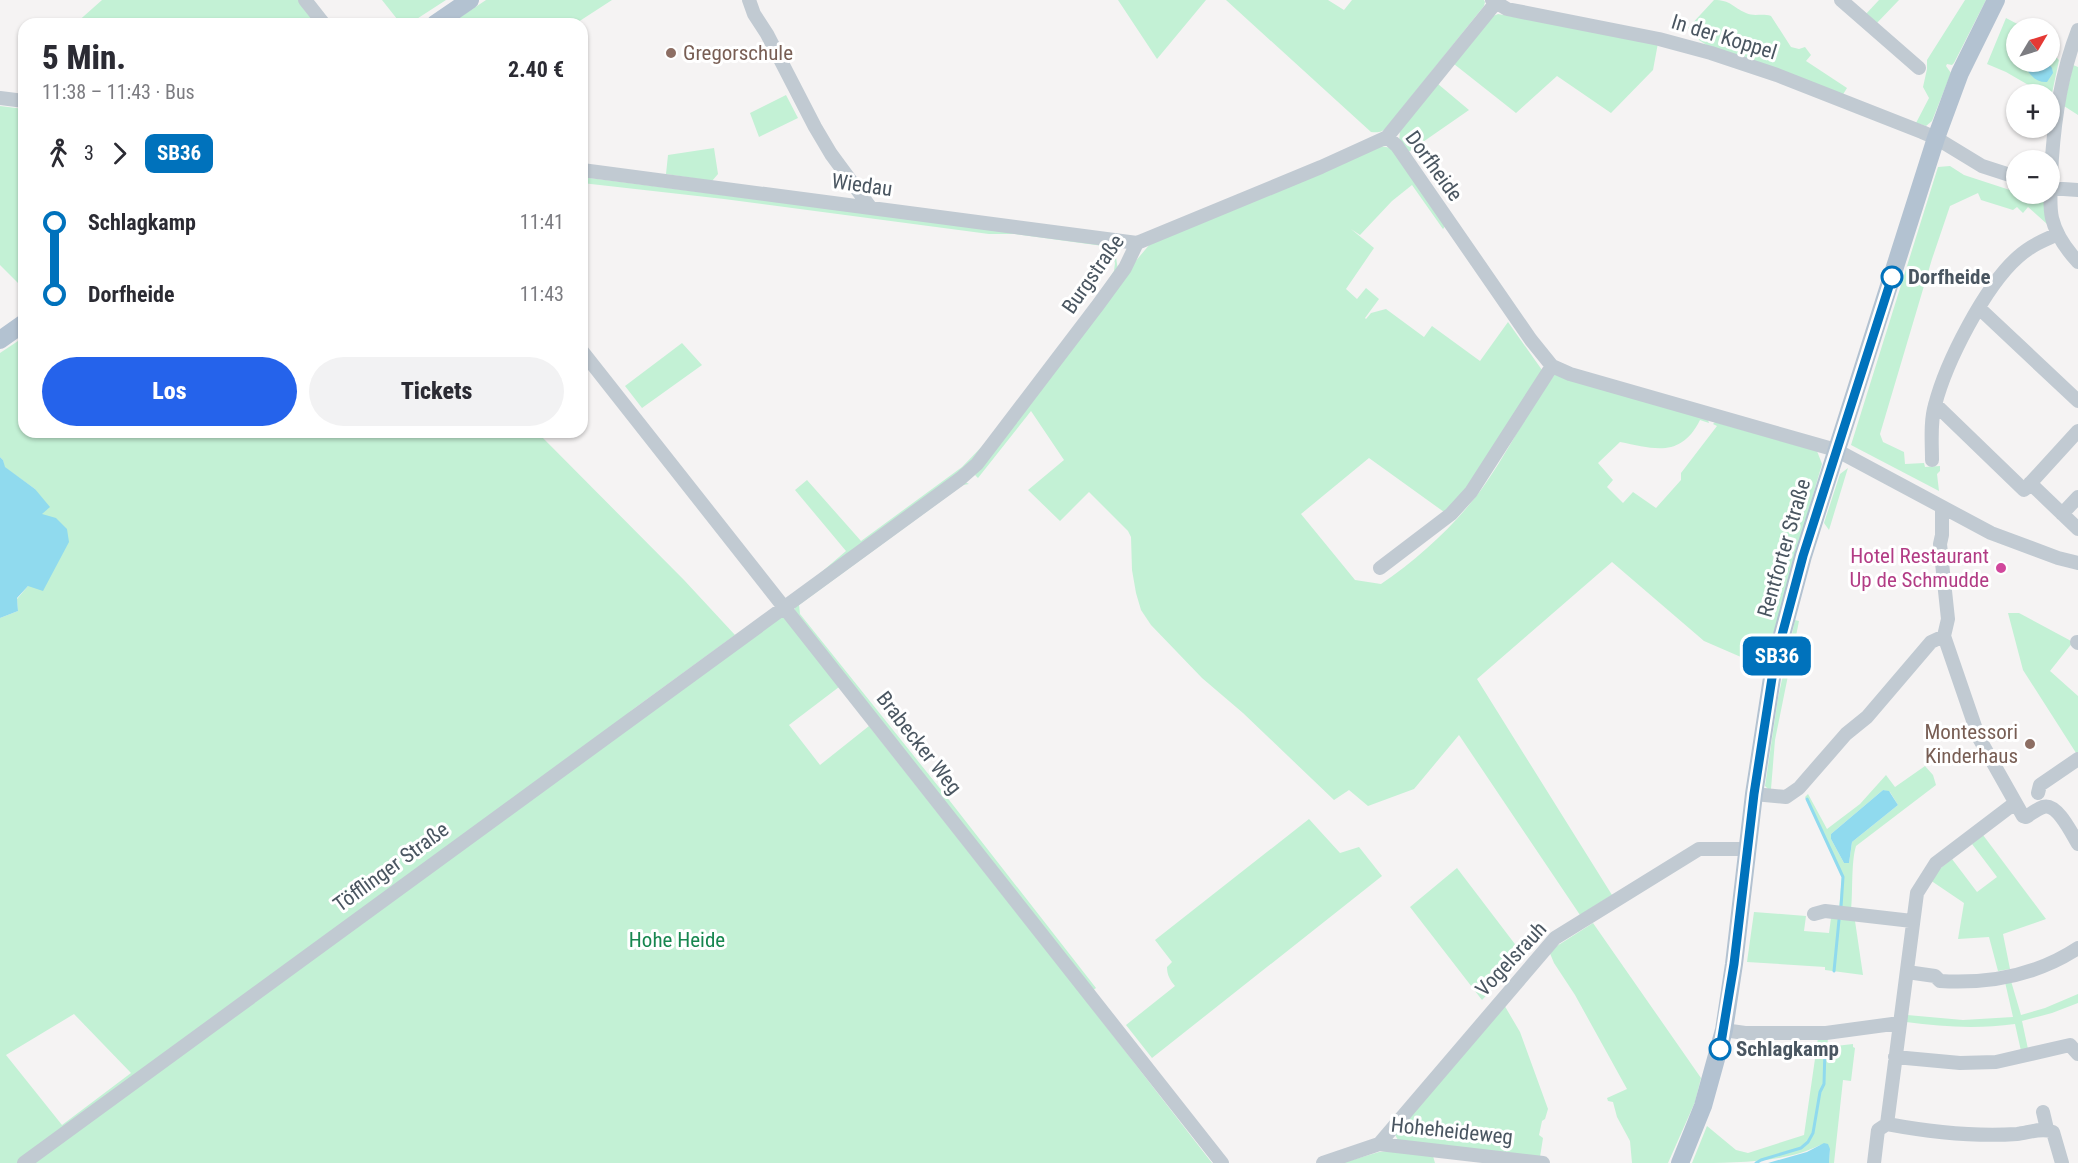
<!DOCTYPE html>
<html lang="de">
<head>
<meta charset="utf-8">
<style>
  body { margin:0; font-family:"Roboto Condensed",sans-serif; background:#f2f2f3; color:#2b2b33; height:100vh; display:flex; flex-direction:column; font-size:22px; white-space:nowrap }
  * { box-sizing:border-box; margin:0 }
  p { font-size:20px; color:#7c7c81 }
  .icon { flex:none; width:33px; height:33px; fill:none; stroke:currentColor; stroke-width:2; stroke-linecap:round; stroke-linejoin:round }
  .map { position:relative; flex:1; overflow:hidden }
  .panel { position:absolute; left:18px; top:18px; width:570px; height:420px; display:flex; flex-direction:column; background:#fff; border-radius:18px; box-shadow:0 2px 4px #0004 }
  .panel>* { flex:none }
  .badge { padding:0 12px; border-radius:9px; font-size:21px; line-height:39px }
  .needle { width:39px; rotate:52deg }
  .tools { position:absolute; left:2006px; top:18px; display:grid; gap:12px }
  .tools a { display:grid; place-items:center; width:54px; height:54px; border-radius:50%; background:#fff; box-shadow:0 2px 4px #0004; font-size:30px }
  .map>.badge { position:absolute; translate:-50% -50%; box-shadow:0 0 0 3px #fff }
  .legs { display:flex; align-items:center; gap:9px; height:66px; padding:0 24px; font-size:20px }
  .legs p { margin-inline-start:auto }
  .summary { display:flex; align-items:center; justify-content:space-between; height:102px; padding:0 24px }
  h1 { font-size:33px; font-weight:800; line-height:45px }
  .cta { display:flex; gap:12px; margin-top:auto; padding:12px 24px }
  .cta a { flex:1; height:69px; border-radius:36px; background:#2563eb; color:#fff; font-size:24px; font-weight:800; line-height:69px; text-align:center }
  .cta a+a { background:#f2f2f3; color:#2b2b33 }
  ul { padding:0 24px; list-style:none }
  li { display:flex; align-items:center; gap:21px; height:72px; font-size:22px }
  li i { display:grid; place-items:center; width:9px; height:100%; margin:0 8px; background:currentColor }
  li i::after { content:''; width:15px; height:15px; margin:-8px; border:4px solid; border-radius:50%; background:#fff }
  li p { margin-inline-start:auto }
  li:first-child i { background:linear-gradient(#0000 50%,currentColor 0) }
  li:last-child i { background:linear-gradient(currentColor 50%,#0000 0) }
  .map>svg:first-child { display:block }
  .green { fill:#c3f1d5; fill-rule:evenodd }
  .water { fill:#90daee }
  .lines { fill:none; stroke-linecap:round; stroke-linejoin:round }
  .stream { stroke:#90daee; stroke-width:3 }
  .minor { stroke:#c1cad2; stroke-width:14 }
  .major { stroke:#b3c2d1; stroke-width:18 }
  .line-1-casing { stroke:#fff; stroke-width:14 }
  .line-1 { stroke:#0072bc; stroke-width:9 }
  .education-dot { fill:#8d6e63; stroke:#fff; stroke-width:2 }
  .stop-1-dot { fill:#fff; stroke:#0072bc; stroke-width:3 }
  .hotel-dot { fill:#d1479c; stroke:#fff; stroke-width:2 }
  .labels { text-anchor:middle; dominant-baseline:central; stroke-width:6; stroke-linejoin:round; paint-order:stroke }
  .street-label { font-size:21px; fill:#4a5661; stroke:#fff }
  .education-label { font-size:21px; fill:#785e54; stroke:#fff; text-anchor:start }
  .stop-label { font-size:21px; font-weight:bold; fill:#4a5661; stroke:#fff; text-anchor:start }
  .hotel-label { font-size:21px; fill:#b23c85; stroke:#fff; text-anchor:end }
  .park-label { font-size:21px; fill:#17864f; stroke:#fff }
</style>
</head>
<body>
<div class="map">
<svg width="2078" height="1163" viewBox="0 0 2078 1163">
  <rect width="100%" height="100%" fill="#f5f3f3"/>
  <!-- green -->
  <path class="green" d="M102,0H302L317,24H75Z
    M382,0H446L409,24H401Z
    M486,0H612L575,24H450Z
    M1118,0H1206L1157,59Z
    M1226,0H1328L1344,10L1352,0H1484L1485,2L1484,6L1387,127C1382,132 1379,133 1371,132Z
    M1714,0C1731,0 1732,7 1746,13C1754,17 1762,13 1771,16L1791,47L1799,49L1805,47L1811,55L1806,61L1847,88L1842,96L1711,48L1699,40L1688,28Z
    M1879,0H1899L1875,25L1865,15Z
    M1965,0H1986L1954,63L1952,65L1947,64L1946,66L1951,73L1932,121L1926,126L1916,123L1929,98L1923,87L1927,69V60Z
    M1498,14L1658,43L1653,70L1611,113L1557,76L1516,113L1454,64L1491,17Z
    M2006,18L2025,28H2016V62H2049V50L2059,60L2051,98L2049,94H2044L2006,72L1987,64Z
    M2073,65L2078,67V115L2064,106Z
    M1438,84L1469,110L1407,153L1399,142L1400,131Z
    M786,95L798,118L759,137L750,113Z
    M0,106L24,109V289L0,265Z
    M1381,146L1391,148L1446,225L1443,229L1412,185L1392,201L1360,235L1351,229L1374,248L1346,289L1357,299L1366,288L1379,299L1365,318L1366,319L1371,313L1386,309L1424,337L1432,326L1480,361L1508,322L1542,370L1474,481L1444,512L1369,458L1301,514L1355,580L1381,584C1418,559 1454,526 1481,490C1508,453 1527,411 1555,374L1708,420L1709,423L1700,420C1681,458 1655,449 1620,442L1598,463L1613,480L1607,487L1623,503L1633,492L1656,508L1681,480V473L1717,426L1713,424L1715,422L1817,451L1822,464L1764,667L1704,641L1612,562L1477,679L1612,895L1580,915L1459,735L1414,789L1368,806L1349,790L1334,800L1243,713L1202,678L1151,625L1141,610L1136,593L1132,570L1131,537L1128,531L1089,492L1060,521L1028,490L1064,460L1031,411L978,478L975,475L1134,263L1150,244Z
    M714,148L718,174L712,181L666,174L668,155Z
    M1950,166L1964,175L2016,192V194L2044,198L2047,224L2028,207L2023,213L2017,207L2013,210L1981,200L1978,193L1950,206L1932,259L1880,434L1883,442L1904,452L1905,464L1924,463L1925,467L1940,466V471L1937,474L1939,491L1851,445L1938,167Z
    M582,177L1109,244L1115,251L1118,270L976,460L818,575L846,551L795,490L807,480L861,541L962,467L991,437L1096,298L1114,271L1115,263L1112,252L1103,246L1015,234H989L724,199L582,183Z
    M24,337V432H537L684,580L735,635L628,713L784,615L839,687L789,725L820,765L869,726L1080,993L1212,1163H0V618L18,611L17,599L28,586L42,514L35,489L4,467L3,460L0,457V353ZM74,1014L131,1073L62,1125L6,1055Z
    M682,343L702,365L642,408L625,386Z
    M1848,468L1847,471L1829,530L1824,523L1840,474Z
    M965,482L969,484L963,485L799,605L800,614L946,796L1096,988L1092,991L794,613L795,607Z
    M2008,613H2019L2073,642L2050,671L2078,696V756L2023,670Z
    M1795,620L1799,621L1775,740L1771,789L1769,790L1765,786L1778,698Z
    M1925,766L1933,775L1936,785L1856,846C1851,862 1853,892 1851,911L1839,909L1842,876L1805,797L1808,794L1827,829L1860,804L1886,775L1895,787ZM1883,790L1890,792L1898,805L1852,842L1849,863H1844L1831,839V834Z
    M1309,819L1340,853L1359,847L1382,876L1152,1058L1126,1025L1175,986C1170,980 1167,975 1167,967L1172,962L1155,940Z
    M1983,835L2046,919L2003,934L2010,969L1998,971L1989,937L1958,939L1964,903L1930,880L1937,871L1952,859L1977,892L1997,877L1972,844Z
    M1457,868L1524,956L1482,1000L1410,907Z
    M1754,912L1806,916L1804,931L1829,933L1831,918L1855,921L1863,975L1825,970V967L1747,962Z
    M1593,923L1701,1078L1695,1102L1668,1163H1632L1630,1141L1617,1117L1613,1102L1608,1101L1607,1098L1627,1089L1575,995L1554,963L1549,951Z
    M2011,981L2021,1015L2045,1008L2078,994V1003L2052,1013L2022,1021L2028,1049L2021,1051L2015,1024C1978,1029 1943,1027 1906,1022L1907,1015L1963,1020L2013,1017L2005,982Z
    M1503,1003L1520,1032L1548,1109L1545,1119L1542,1121L1539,1135L1543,1138L1540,1157L1398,1140L1394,1133Z
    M1818,1038H1828L1827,1047L1853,1044V1047L1855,1048L1851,1081L1843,1080L1834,1163H1829L1830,1149L1820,1145C1786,1163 1732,1163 1692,1163L1707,1126L1736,1150L1748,1153L1804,1135Z
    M1399,1150L1433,1156L1435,1163H1342L1379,1152Z"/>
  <!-- water -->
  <path class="water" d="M2023,62H2047L2052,68L2053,73L2047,82C2035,83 2027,72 2023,62Z
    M0,457L3,460L5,467L35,489L50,507L42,514L56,518L67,529L69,542L43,591L28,586L17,598L18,611L0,618Z
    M1883,790L1889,791L1898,805L1852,842L1849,863H1844L1831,839V834Z
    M1824,1143L1828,1144L1830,1149L1829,1163H1768L1807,1152Z"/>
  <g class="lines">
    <!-- stream -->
    <path class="stream" d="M1807,799L1843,877L1841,907
      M1834,971L1839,920
      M1756,1163L1761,1160L1801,1148L1808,1142L1813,1133L1820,1092L1824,1084L1825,1048"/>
    <!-- minor -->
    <path class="minor" d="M305,0L324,24
      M749,0L754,14L767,34L815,127L831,154L870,207
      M1492,0L1507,9L1659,39L1711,53L1777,75L1922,132L1936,138L1982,166L2016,177
      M1841,0L1919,68
      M2078,30C2060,76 2053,127 2051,176C2051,190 2049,205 2052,218C2056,235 2066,249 2078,262
      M0,98L24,101
      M1387,137L1397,146L1531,340L1552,366L1570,374L1836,450L1991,533L2058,558L2078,563
      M582,170L1137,243
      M2049,188L2078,190
      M1979,308L2078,401
      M582,351L1222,1163
      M1935,404L2024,490L2078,431
      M1932,460C1932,442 1930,422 1935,405C1946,362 1985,286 2018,257C2030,246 2044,240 2058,234
      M2030,483L2078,529
      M1942,507V535L1940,544L1948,619L1944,636L1979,738L2023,816L2026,817C2031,814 2037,809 2043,807C2057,802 2072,834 2078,844
      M2062,514L2078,497
      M1380,568L1451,514L1471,492L1552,366
      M2077,642L2078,643
      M2038,793L2040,785L2078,759
      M1754,794L1786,797L1799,788L1846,734L1867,717L1931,642L1944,636
      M1814,914L1825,911L1912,921
      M1907,972L1935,976L1940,981C1989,984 2037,975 2078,948
      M1724,1030L1745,1033H1826L1900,1023
      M1895,1057L1960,1063L1996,1062L2070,1045L2078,1054
      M2043,1112L2047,1129
      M1887,1124C1930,1132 1973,1137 2017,1134C2028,1133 2042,1127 2053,1132L2062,1163
      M1379,1144L1555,938L1699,849H1747
      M24,1163L960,479L977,464L1098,305L1125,268L1137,243L1321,167L1387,137L1498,0
      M1323,1163L1379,1144L1543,1163
      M1874,1163L1878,1130L1887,1124L1917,893L1936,863L2015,803"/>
    <!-- major -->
    <path class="major" d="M435,24L470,0
      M0,340L24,323
      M1680,1163L1703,1106L1724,1030L1734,964L1754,794L1774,665L1803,556L1936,138L1960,73L1996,0"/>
  </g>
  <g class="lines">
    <defs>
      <path id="line-1" d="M1720,1049L1734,964L1754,794L1774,665L1803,556L1892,277"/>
    </defs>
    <!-- line-1 casing -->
    <use href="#line-1" class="line-1-casing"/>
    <!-- line-1 -->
    <use href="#line-1" class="line-1"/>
  </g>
  <!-- markers -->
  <g class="education-dot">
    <circle cx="671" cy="53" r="6"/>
    <circle cx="2030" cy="744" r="6"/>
  </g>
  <g class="stop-1-dot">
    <circle cx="1892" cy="277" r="10"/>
    <circle cx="1720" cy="1049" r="10"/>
  </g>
  <circle class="hotel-dot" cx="2001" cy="568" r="6"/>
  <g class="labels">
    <!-- street labels -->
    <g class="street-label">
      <text transform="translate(1724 37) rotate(17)">In der Koppel</text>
      <text transform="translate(1434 166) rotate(54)">Dorfheide</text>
      <text transform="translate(862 185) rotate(8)">Wiedau</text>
      <text transform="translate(1093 274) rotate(-55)">Burgstraße</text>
      <text transform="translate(1784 548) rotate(-74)">Rentforter Straße</text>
      <text transform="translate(919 743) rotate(52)">Brabecker Weg</text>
      <text transform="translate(391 867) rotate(-36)">Töfflinger Straße</text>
      <text transform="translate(1511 959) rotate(-47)">Vogelsrauh</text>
      <text transform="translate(1452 1131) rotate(6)">Hoheheideweg</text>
    </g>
    <!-- education labels -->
    <g class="education-label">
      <text x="683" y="53">Gregorschule</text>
      <text x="2018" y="732" text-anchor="end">Montessori<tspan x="2018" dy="24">Kinderhaus</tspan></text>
    </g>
    <!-- stop labels -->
    <g class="stop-label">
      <text x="1908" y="277">Dorfheide</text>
      <text x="1736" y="1049">Schlagkamp</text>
    </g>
    <!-- hotel labels -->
    <g class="hotel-label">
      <text x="1989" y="556">Hotel Restaurant<tspan x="1989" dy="24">Up de Schmudde</tspan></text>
    </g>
    <!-- park labels -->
    <g class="park-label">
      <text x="677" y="940">Hohe Heide</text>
    </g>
  </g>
</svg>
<div class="tools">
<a><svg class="needle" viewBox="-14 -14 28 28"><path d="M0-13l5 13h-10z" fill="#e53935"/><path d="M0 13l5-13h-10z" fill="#7c7c81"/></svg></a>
<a>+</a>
<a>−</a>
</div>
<b class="badge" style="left:1777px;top:656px;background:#0072bc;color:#fff">SB36</b>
<section class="panel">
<div class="summary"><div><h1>5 Min.</h1><p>11:38 – 11:43 · Bus</p></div><b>2.40 €</b></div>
<div class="legs"><svg class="icon" aria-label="walk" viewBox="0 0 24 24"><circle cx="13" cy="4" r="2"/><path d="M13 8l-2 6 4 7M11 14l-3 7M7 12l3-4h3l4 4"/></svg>3<svg class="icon" aria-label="forward" viewBox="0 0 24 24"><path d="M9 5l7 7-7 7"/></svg><b class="badge" style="background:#0072bc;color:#fff">SB36</b></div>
<ul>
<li><i style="color:#0072bc"></i><b>Schlagkamp</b><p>11:41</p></li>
<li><i style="color:#0072bc"></i><b>Dorfheide</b><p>11:43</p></li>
</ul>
<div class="cta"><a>Los</a><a>Tickets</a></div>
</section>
</div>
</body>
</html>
